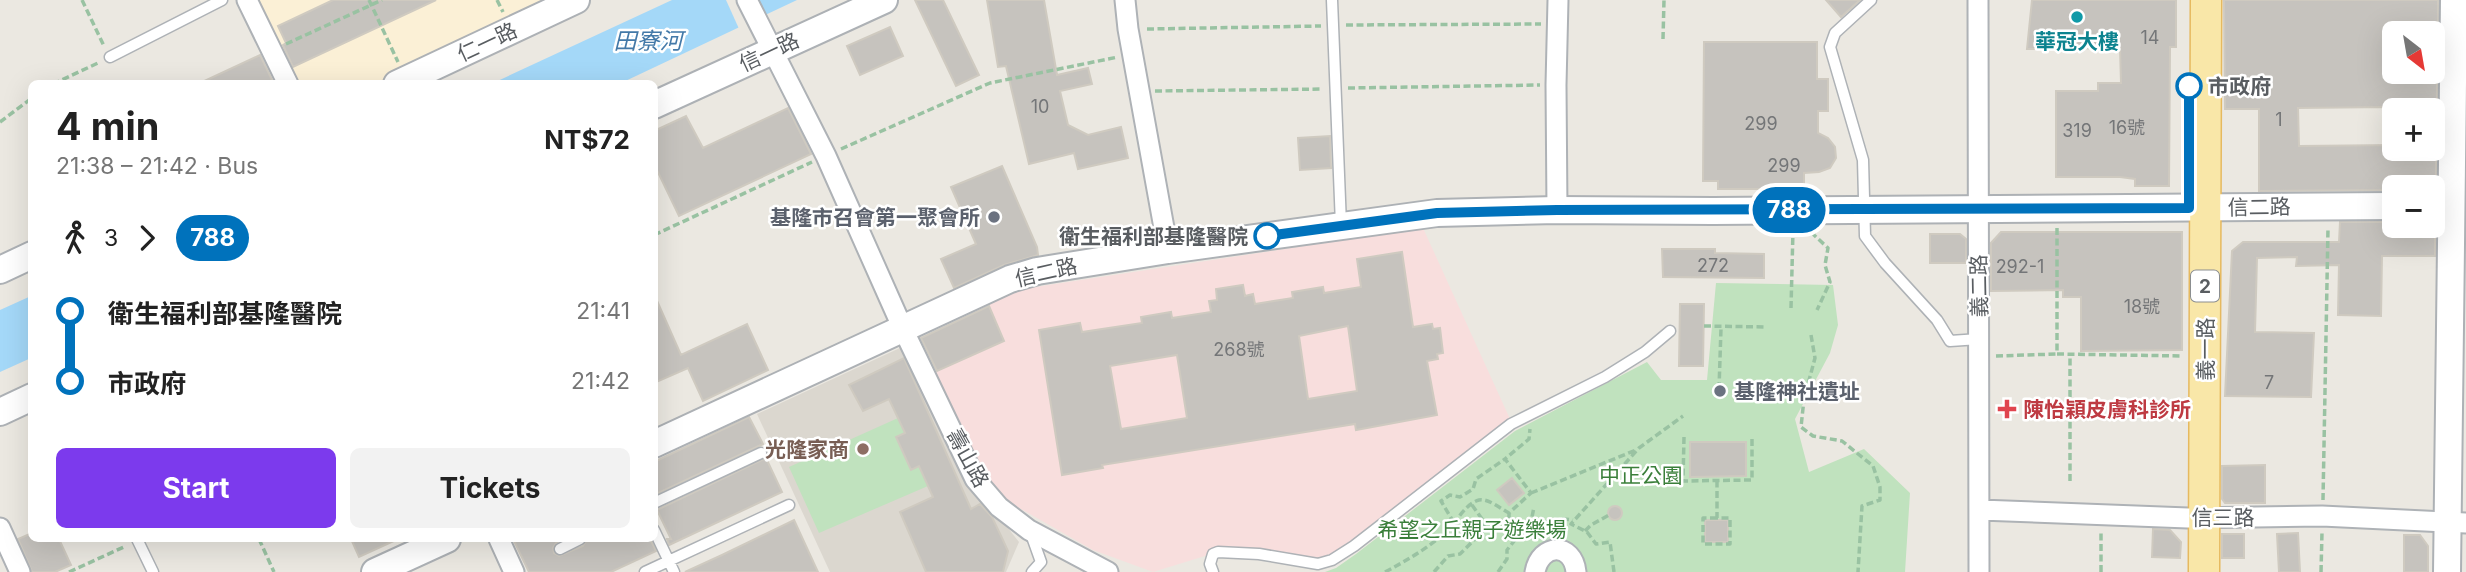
<!DOCTYPE html>
<html lang="en">
<head>
<meta charset="utf-8">
<style>
  body { margin:0; font-family:Inter,"Noto Sans TC",sans-serif; background:#f2f2f2; color:#222; height:100vh; display:flex; flex-direction:column; font-size:26px; white-space:nowrap }
  * { box-sizing:border-box; margin:0 }
  p { font-size:23px; color:#767676 }
  .icon { flex:none; width:38px; height:38px; fill:none; stroke:currentColor; stroke-width:2; stroke-linecap:round; stroke-linejoin:round }
  .map { position:relative; flex:1; overflow:hidden }
  .drawer { position:absolute; left:28px; top:80px; width:630px; height:462px; display:flex; flex-direction:column; background:#fff; border-radius:10px; box-shadow:0 7px 28px #0002 }
  .drawer>* { flex:none }
  .badge { padding:0 14px; border-radius:23px; font-size:24px; line-height:46px }
  .needle { width:46px; rotate:149deg }
  .fabs { position:absolute; left:2382px; top:21px; display:grid; gap:14px }
  .fabs a { display:grid; place-items:center; width:63px; height:63px; border-radius:10px; background:#fff; box-shadow:0 7px 28px #0002; font-size:35px }
  .map>.badge { position:absolute; translate:-50% -50%; box-shadow:0 0 0 4px #fff }
  .legs { display:flex; align-items:center; gap:10px; height:77px; padding:0 28px; font-size:23px }
  .legs p { margin-inline-start:auto }
  .overview { display:flex; align-items:center; justify-content:space-between; height:119px; padding:0 28px }
  h1 { font-size:38px; font-weight:700; line-height:52px }
  .primary-button { display:flex; gap:14px; margin-top:auto; padding:14px 28px }
  .primary-button a { flex:1; height:80px; border-radius:10px; background:#7c3aed; color:#fff; font-size:28px; font-weight:700; line-height:80px; text-align:center }
  .primary-button a+a { background:#f2f2f2; color:#222 }
  ul { padding:0 28px; list-style:none }
  li { display:flex; align-items:center; gap:24px; height:70px; font-size:26px }
  li i { display:grid; place-items:center; width:10px; height:100%; margin:0 9px; background:currentColor }
  li i::after { content:''; width:18px; height:18px; margin:-9px; border:5px solid; border-radius:50%; background:#fff }
  li p { margin-inline-start:auto }
  li:first-child i { background:linear-gradient(#0000 50%,currentColor 0) }
  li:last-child i { background:linear-gradient(currentColor 50%,#0000 0) }
  .map>svg:first-child { display:block }
  .commercial { fill:#fbf0d6 }
  .education { fill:#dbd7cf }
  .medical { fill:#f8dedd }
  .green { fill:#c0e2be }
  .water { fill:#a4d8f8 }
  .pier { fill:#ebe8e1 }
  .building { fill:#c6c3be; stroke:#cfcac0; stroke-width:2; fill-rule:evenodd }
  .lines { fill:none; stroke-linecap:round; stroke-linejoin:round }
  .lane-casing { stroke:#aeb2b6; stroke-width:13 }
  .street-casing { stroke:#aeb2b6; stroke-width:23 }
  .secondary-casing { stroke:#adb1b5; stroke-width:30 }
  .primary-casing { stroke:#e6b95f; stroke-width:33 }
  .path { stroke:#99c2a2; stroke-width:3.5; stroke-dasharray:7 3.5; stroke-linecap:butt }
  .lane { stroke:#fff; stroke-width:10 }
  .street { stroke:#fff; stroke-width:19 }
  .secondary { stroke:#fff; stroke-width:26 }
  .primary { stroke:#f9e7a8; stroke-width:30 }
  .line-1-casing { stroke:#fff; stroke-width:16 }
  .line-1 { stroke:#0072bc; stroke-width:10 }
  .culture-dot { fill:#0f9aa8; stroke:#fff; stroke-width:2.5 }
  .stop-1-dot { fill:#fff; stroke:#0072bc; stroke-width:3.5 }
  .worship-dot { fill:#6b7280; stroke:#fff; stroke-width:2.5 }
  .health-dot { fill:#e0444e; stroke:#fff; stroke-width:2.5 }
  .education-dot { fill:#8d6e63; stroke:#fff; stroke-width:2.5 }
  .labels { text-anchor:middle; dominant-baseline:central; stroke-width:5; stroke-linejoin:round; paint-order:stroke }
  .number-label { font-size:18px; fill:#747678 }
  .shield { fill:#fff; stroke:#8b8e90; stroke-width:2 }
  .shield-label { font-size:19px; font-weight:bold; fill:#595d61 }
  .culture-label { font-size:21px; font-weight:bold; fill:#0d838f; stroke:#fff }
  .street-label { font-size:21px; fill:#595d61; stroke:#fff }
  .stop-label { font-size:21px; font-weight:bold; fill:#595d61; stroke:#fff; text-anchor:start }
  .worship-label { font-size:21px; font-weight:bold; fill:#5b616d; stroke:#fff; text-anchor:end }
  .health-label { font-size:21px; font-weight:bold; fill:#be3a42; stroke:#fff; text-anchor:start }
  .education-label { font-size:21px; font-weight:bold; fill:#785e54; stroke:#fff; text-anchor:end }
  .park-label { font-size:21px; fill:#3a7f3a; stroke:#fff }
  .water-label { font-size:23px; font-style:italic; fill:#4379a8; stroke:#fff }
</style>
</head>
<body>
<div class="map">
<svg width="2466" height="572" viewBox="0 0 2466 572">
  <rect width="100%" height="100%" fill="#ebe8e1"/>
  <!-- commercial -->
  <path class="commercial" d="M247,0H575L397,84H288Z"/>
  <!-- education -->
  <path class="education" d="M902,347L993,509L1019,542L1006,572H830L757,414Z"/>
  <!-- medical -->
  <path class="medical" d="M1423,228L1510,419L1354,546L1318,564L1218,552L1153,572L1093,550L1007,501L984,473L933,373L1004,341L987,302L1022,289Z"/>
  <!-- green -->
  <path class="green" d="M1716,283L1833,285L1838,325L1830,353L1795,419L1809,472L1864,449L1910,493L1905,572H1325L1336,568L1356,554L1515,431L1647,362L1661,380H1707Z
    M898,418L928,486L819,533L789,467Z"/>
  <!-- water -->
  <path class="water" d="M672,0H797L619,84H491Z
    M31,296V358L0,372V310Z"/>
  <!-- pier -->
  <path class="pier" d="M726,0H758L766,18L740,31Z"/>
  <!-- building -->
  <path class="building" d="M333,0H436L293,67L283,45L286,43L278,26Z
    M915,0H943L979,75L956,86Z
    M987,0H1044L1057,75L1088,68L1092,84L1060,91L1068,125L1088,135L1121,127L1128,158L1078,169L1074,153L1029,164L1006,66L998,67Z
    M1826,0H1860L1841,17Z
    M2032,0H2176V47H2170L2169,186H2135V179L2120,177H2056V91H2098V83H2121L2120,48L2027,49Z
    M2224,0H2438V33H2394V72H2437V110H2388V107L2298,108L2299,146L2394,145V149H2436V187H2394V190L2259,191V109H2225Z
    M890,27L903,56L860,75L847,46Z
    M1704,42H1817V79H1828V111H1818V133L1828,138L1835,147L1836,158L1830,168L1819,172L1804,173V189H1718V181H1703Z
    M260,55L274,84H198Z
    M788,108L811,154L679,216L654,164V131L686,116L703,148Z
    M1330,136L1331,168L1300,170L1298,138Z
    M1002,166L1037,247L1038,255L1004,265L954,288L941,259L976,244L951,187Z
    M2340,222H2394V226H2430L2435,231V256H2382L2381,316L2338,315L2339,265L2296,266L2297,257L2257,258L2255,332L2314,333L2311,397L2225,396L2232,251L2243,242H2339Z
    M2001,232H2182V350L2081,351V297H2063V290L1991,291V243Z
    M1930,234H1960L1966,239V263H1930Z
    M1662,249H1715V253L1764,254V278L1663,277Z
    M1402,252L1413,327L1432,324L1433,329L1440,328L1443,353L1437,354L1438,359L1427,361L1437,415L1356,430L1355,424L1102,465L1103,468L1062,475L1039,330L1080,323L1082,332L1142,323L1141,317L1171,312L1172,318L1211,312L1209,301L1217,300L1216,289L1243,285L1245,296L1253,294L1255,304L1293,298L1292,292L1323,287L1324,293L1361,287L1357,259ZM1348,326L1357,391L1308,399L1299,336ZM1177,355L1187,418L1121,429L1110,366Z
    M654,294L681,355L747,324L768,370L703,401L688,368L654,383Z
    M1680,304H1704L1703,366H1679Z
    M989,306L1004,341L937,371L921,338Z
    M904,358L971,509L980,504L992,517L1002,538L1008,551L1003,572H926L900,512L933,497L919,466L911,470L896,437L905,433L889,399L863,411L849,385Z
    M749,417L763,444L654,495V462Z
    M1690,442H1746V476L1690,477Z
    M766,458L782,492L669,545L667,539H671L657,510Z
    M2265,465V503H2225L2222,499V466Z
    M1512,478L1524,493L1509,505L1497,490Z
    M1608 513a7 7 0 1 1 14 0a7 7 0 1 1-14 0Z
    M794,520L818,572H685L722,555Z
    M1705,520H1728V542H1705Z
    M2153,529L2170,530L2181,542L2180,558L2152,557Z
    M32,533V539H59L71,565L55,572H32L18,539Z
    M2298,533L2300,572H2279L2277,534Z
    M2222,534H2244V558H2222Z
    M2404,535H2420L2428,546V572H2404Z
    M351,539H398L359,557Z
    M513,539H563L556,543L553,548L554,553L559,556L583,546L587,539H650L656,551L611,572H529Z"/>
  <g class="lines">
    <defs>
      <path id="lane" d="M1332,0L1341,225
        M1871,0L1835,33L1830,47L1863,160L1865,236L1885,263L1937,320L1950,341L1979,339
        M110,57L222,0
        M654,503L761,453
        M654,530L674,572
        M1031,534L1041,562L1032,572
        M137,539L153,572
        M560,549L580,539
        M645,572L789,505
        M1213,572L1210,564L1213,554L1218,552L1259,554L1318,564L1332,560L1354,546L1511,424L1605,377L1645,352L1670,331"/>
      <path id="street" d="M247,0L288,84
        M747,0L826,156L903,329L975,479L999,507L1029,530L1108,572
        M1125,0L1128,29L1168,250
        M1978,0L1979,572
        M1557,210L1556,85L1558,0
        M1980,510L2188,518L2322,516L2466,523
        M0,528L20,572
        M499,539L514,572
        M1535,572C1540,543 1573,542 1576,572"/>
      <path id="secondary" d="M397,84L576,0
        M654,105L884,0
        M0,270L32,255
        M0,412L32,397
        M654,444L1010,279L1037,271L1168,250L1437,213L1557,210L1713,211L2394,206
        M375,572L447,539
        M2447,572L2454,0"/>
      <path id="primary" d="M2204,572L2206,0"/>
    </defs>
    <!-- lane casing -->
    <use href="#lane" class="lane-casing"/>
    <!-- street casing -->
    <use href="#street" class="street-casing"/>
    <!-- secondary casing -->
    <use href="#secondary" class="secondary-casing"/>
    <!-- primary casing -->
    <use href="#primary" class="primary-casing"/>
    <!-- path -->
    <path class="path" d="M82,0L104,46
      M369,0L398,62
      M497,0L503,12
      M1346,25L1541,24
      M1147,29L1321,26
      M1663,39L1664,0
      M286,44L382,0
      M53,84L98,63
      M1348,88L1540,85
      M1155,91L1323,89
      M0,122L32,98
      M841,149L990,83L1118,57
      M2057,228V354L2182,356
      M1813,231L1814,235L1828,248L1825,265L1830,282L1817,310
      M654,235L812,162
      M1791,308L1793,230
      M1704,326L1767,327
      M1811,335L1815,358L1804,399L1801,427L1813,436L1842,441L1873,466L1880,487V500L1862,506L1858,572
      M1996,356L2057,354
      M1719,389L1721,328
      M1684,437L1683,481L1752,480V437
      M2070,481V354
      M1531,493L1636,450
      M2323,500L2328,228
      M1472,505L1482,519L1485,530
      M1717,518H1703V544H1730V518H1717V480
      M1454,523L1441,501L1450,495L1460,497L1473,489L1476,479L1505,459
      M1534,527L1532,517L1534,507
      M1585,531L1591,525L1609,515
      M259,539L274,572
      M1515,540C1533,526 1550,516 1573,520
      M69,572L126,546
      M1385,572C1406,561 1426,549 1444,534C1456,524 1464,504 1479,500C1488,498 1501,509 1509,513
      M1434,572L1448,556L1460,554L1483,531L1509,518V513L1531,493L1505,459L1529,439L1530,429
      M1498,572L1507,559V550L1515,540L1513,523L1510,518
      M1614,572L1610,542L1596,544L1587,532L1571,524L1639,448L1683,416
      M2101,572V531
      M2321,572L2322,532"/>
    <!-- lane -->
    <use href="#lane" class="lane"/>
    <!-- street -->
    <use href="#street" class="street"/>
    <!-- secondary -->
    <use href="#secondary" class="secondary"/>
    <!-- primary -->
    <use href="#primary" class="primary"/>
  </g>
  <g class="lines">
    <defs>
      <path id="line-1" d="M1267,236L1437,213L1557,210L2189,208V86"/>
    </defs>
    <!-- line-1 casing -->
    <use href="#line-1" class="line-1-casing"/>
    <!-- line-1 -->
    <use href="#line-1" class="line-1"/>
  </g>
  <!-- markers -->
  <circle class="culture-dot" cx="2077" cy="17" r="7"/>
  <g class="stop-1-dot">
    <circle cx="2189" cy="86" r="12"/>
    <circle cx="1267" cy="236" r="12"/>
  </g>
  <g class="worship-dot">
    <circle cx="994" cy="217" r="7"/>
    <circle cx="1720" cy="391" r="7"/>
  </g>
  <path class="health-dot" d="M2003.5 398.5h7v7h7v7h-7v7h-7v-7h-7v-7h7z"/>
  <circle class="education-dot" cx="863" cy="449" r="7"/>
  <g class="labels">
    <!-- number labels -->
    <g class="number-label">
      <text x="2150" y="37">14</text>
      <text x="1040" y="106">10</text>
      <text x="2279" y="119">1</text>
      <text x="1761" y="123">299</text>
      <text x="2127" y="127">16號</text>
      <text x="2077" y="130">319</text>
      <text x="1784" y="165">299</text>
      <text x="1713" y="265">272</text>
      <text x="2020" y="266">292-1</text>
      <text x="2142" y="306">18號</text>
      <text x="1239" y="349">268號</text>
      <text x="2269" y="382">7</text>
    </g>
    <!-- shield labels -->
    <rect class="shield" x="2191" y="270.5" width="28" height="31" rx="5"/>
    <g class="shield-label">
      <text x="2205" y="286">2</text>
    </g>
    <!-- culture labels -->
    <g class="culture-label">
      <text x="2077" y="41">華冠大樓</text>
    </g>
    <!-- street labels -->
    <g class="street-label">
      <text transform="translate(487 42) rotate(-25)">仁一路</text>
      <text transform="translate(769 52) rotate(-25)">信一路</text>
      <text transform="translate(2259 207) rotate(-1)">信二路</text>
      <text transform="translate(1046 272) rotate(-13)">信二路</text>
      <text transform="translate(1979 286) rotate(-91)">義二路</text>
      <text transform="translate(2205 349) rotate(-90)">義一路</text>
      <text transform="translate(968 458) rotate(61)">壽山路</text>
      <text x="2223" y="517">信三路</text>
    </g>
    <!-- stop labels -->
    <g class="stop-label">
      <text x="2208" y="86">市政府</text>
      <text x="1248" y="236" text-anchor="end">衛生福利部基隆醫院</text>
    </g>
    <!-- worship labels -->
    <g class="worship-label">
      <text x="980" y="217">基隆市召會第一聚會所</text>
      <text x="1734" y="391" text-anchor="start">基隆神社遺址</text>
    </g>
    <!-- health labels -->
    <g class="health-label">
      <text x="2023" y="409">陳怡穎皮膚科診所</text>
    </g>
    <!-- education labels -->
    <g class="education-label">
      <text x="849" y="449">光隆家商</text>
    </g>
    <!-- park labels -->
    <g class="park-label">
      <text x="1641" y="475">中正公園</text>
      <text x="1472" y="529">希望之丘親子遊樂場</text>
    </g>
    <!-- water labels -->
    <g class="water-label">
      <text x="648" y="41">田寮河</text>
    </g>
  </g>
</svg>
<div class="fabs">
<a><svg class="needle" viewBox="-14 -14 28 28"><path d="M0-13l5 13h-10z" fill="#e53935"/><path d="M0 13l5-13h-10z" fill="#767676"/></svg></a>
<a>+</a>
<a>−</a>
</div>
<b class="badge" style="left:1789px;top:210px;background:#0072bc;color:#fff">788</b>
<section class="drawer">
<div class="overview"><div><h1>4 min</h1><p>21:38 – 21:42 · Bus</p></div><b>NT$72</b></div>
<div class="legs"><svg class="icon" aria-label="walk" viewBox="0 0 24 24"><circle cx="13" cy="4" r="2"/><path d="M13 8l-2 6 4 7M11 14l-3 7M7 12l3-4h3l4 4"/></svg>3<svg class="icon" aria-label="forward" viewBox="0 0 24 24"><path d="M9 5l7 7-7 7"/></svg><b class="badge" style="background:#0072bc;color:#fff">788</b></div>
<ul>
<li><i style="color:#0072bc"></i><b>衛生福利部基隆醫院</b><p>21:41</p></li>
<li><i style="color:#0072bc"></i><b>市政府</b><p>21:42</p></li>
</ul>
<div class="primary-button"><a>Start</a><a>Tickets</a></div>
</section>
</div>
</body>
</html>
